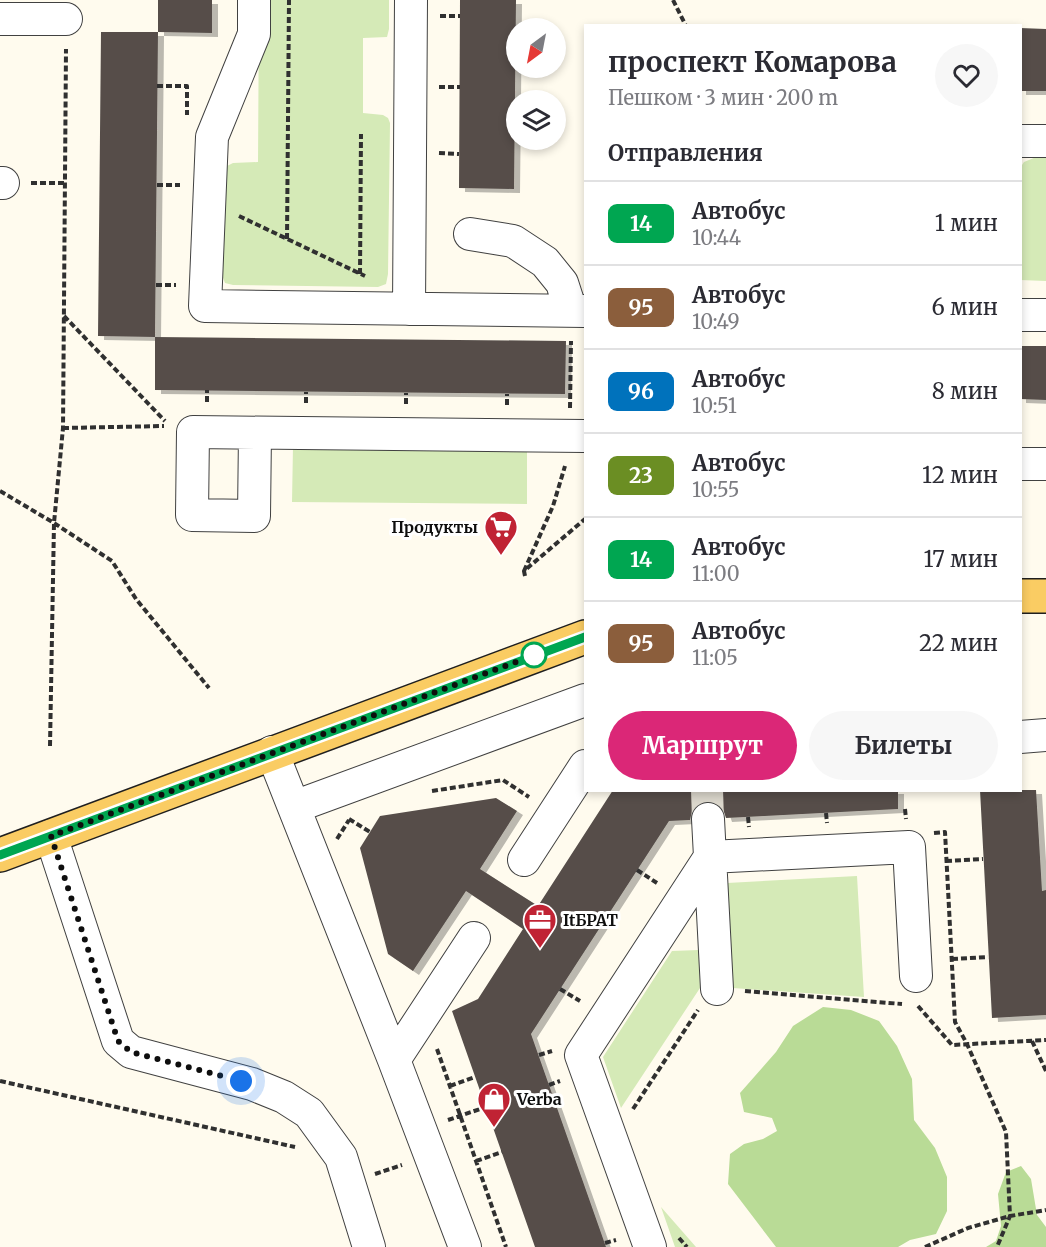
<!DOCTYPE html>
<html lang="ru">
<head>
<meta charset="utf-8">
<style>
  body { margin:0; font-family:Merriweather,serif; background:#f7f7f7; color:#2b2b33; height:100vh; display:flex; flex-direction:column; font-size:22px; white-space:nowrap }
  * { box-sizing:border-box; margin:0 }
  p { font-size:20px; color:#7c7c81 }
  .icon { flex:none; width:33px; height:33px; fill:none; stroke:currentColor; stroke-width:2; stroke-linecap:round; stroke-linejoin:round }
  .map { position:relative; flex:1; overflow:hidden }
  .details { position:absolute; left:584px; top:24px; width:438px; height:768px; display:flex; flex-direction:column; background:#fff; border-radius:0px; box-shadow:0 3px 9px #0003 }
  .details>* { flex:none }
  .badge { padding:0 12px; border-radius:9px; font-size:21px; line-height:39px }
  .needle { width:39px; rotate:212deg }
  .fabs { position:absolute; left:506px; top:18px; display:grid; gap:12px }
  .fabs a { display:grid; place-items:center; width:60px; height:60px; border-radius:50%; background:#fff; box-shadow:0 3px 9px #0003; font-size:30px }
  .you { position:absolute; width:30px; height:30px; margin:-15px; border:4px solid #fff; border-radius:50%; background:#1a73e8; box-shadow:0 0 0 9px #1a73e833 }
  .map>.badge { position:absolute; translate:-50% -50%; box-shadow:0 0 0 3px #fff }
  h2 { padding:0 24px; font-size:22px; line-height:54px }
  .round { display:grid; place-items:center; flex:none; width:63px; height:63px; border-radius:32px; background:#f7f7f7 }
  .headline { display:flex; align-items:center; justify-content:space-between; height:102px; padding:0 24px }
  h1 { font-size:28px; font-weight:700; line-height:45px }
  .primary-button { display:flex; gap:12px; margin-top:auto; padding:12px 24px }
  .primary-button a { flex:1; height:69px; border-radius:36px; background:#db2777; color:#fff; font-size:24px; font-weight:700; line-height:69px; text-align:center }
  .primary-button a+a { background:#f7f7f7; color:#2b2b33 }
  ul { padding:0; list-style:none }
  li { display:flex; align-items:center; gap:18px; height:84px; padding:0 24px; border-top:2px solid #e1e1e2 }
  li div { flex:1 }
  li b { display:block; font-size:22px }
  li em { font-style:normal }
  li .badge { min-width:66px; font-weight:700; text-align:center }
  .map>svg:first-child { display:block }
  .green { fill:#d5eab7 }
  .forest { fill:#b9db96 }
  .building { fill:#564e4a; filter:url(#shadow) }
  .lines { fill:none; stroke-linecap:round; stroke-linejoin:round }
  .minor-tunnel { stroke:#dbd7cc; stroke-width:32; stroke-dasharray:32 16; stroke-linecap:butt }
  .minor-casing { stroke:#414141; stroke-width:34 }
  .major-casing { stroke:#1f1f1f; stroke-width:36 }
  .path { stroke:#303030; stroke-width:4; stroke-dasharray:6 3; stroke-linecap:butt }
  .minor { stroke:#fff; stroke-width:32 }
  .major { stroke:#facc63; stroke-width:33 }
  .line-casing { stroke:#fff; stroke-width:14 }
  .line { stroke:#00a651; stroke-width:9 }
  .walk { stroke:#0e0e0e; stroke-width:6; stroke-dasharray:0 10.8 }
  .stop-dot { fill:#fff; stroke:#00a651; stroke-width:3 }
  .labels { text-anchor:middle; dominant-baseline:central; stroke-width:6; stroke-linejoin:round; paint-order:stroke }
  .poi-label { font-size:16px; font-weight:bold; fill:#0e0e0e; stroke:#fff; text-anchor:start }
</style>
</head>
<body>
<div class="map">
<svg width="1046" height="1247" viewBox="0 0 1046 1247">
  <defs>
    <filter id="shadow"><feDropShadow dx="6" dy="4" stdDeviation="0" flood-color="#0004"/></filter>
  </defs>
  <rect width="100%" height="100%" fill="#fffbee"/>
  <!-- green -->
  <path class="green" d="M259,0H389V29L387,37L363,38V113L383,115L388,118L390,123L388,274L386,284L378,287L233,285L225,283L222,275L223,175L225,167L233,163L258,162Z
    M1046,153V281L1020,280V168L1024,162Z
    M293,446L527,448V504L292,502Z
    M857,876L864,997L733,988L727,883Z
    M699,950L700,988L621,1108L603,1057L672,951Z
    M661,1207L696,1247H675Z"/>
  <!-- forest -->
  <path class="forest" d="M823,1007L851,1010L879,1021L897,1046L912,1079L914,1120L935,1148L947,1177V1211L936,1234L910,1240L898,1247H776L728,1184L730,1154L744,1144L763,1139L777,1131L772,1118L744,1112L740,1093L776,1052L793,1026Z
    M1021,1166L1031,1179L1037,1215L1046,1227V1247H986L996,1241L1001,1226L998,1194L1006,1172Z"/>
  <!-- building -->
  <path class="building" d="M158,0H212V33L158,32Z
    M460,0H516L514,189L459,188Z
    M1020,28L1046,29V91H1020Z
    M101,32H158L155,337L98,336Z
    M155,337L566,341L565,394L155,390Z
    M1020,346H1046V400L1020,399Z
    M613,790H898V809L726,818L723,809L716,803L708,801L698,804L692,811L690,820L669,821L531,1034L606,1247H535L452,1011L478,999L523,929L466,891L413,971L388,954L360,848L380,816L496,798L517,811L480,869L538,906Z
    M980,790H1036L1042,891L1046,890V1015L992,1018Z"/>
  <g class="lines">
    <!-- minor-tunnel -->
    <path class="minor-tunnel" d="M707,790L708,819"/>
    <defs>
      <path id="minor" d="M254,0V34L212,137L205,306L585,311
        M0,19H66
        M1020,141H1046
        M0,183H3
        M470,234L513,241L545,262L562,283L571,311
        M409,309L411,0
        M1020,315H1046
        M255,433L254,516L192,515L193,432L585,436
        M1020,464H1046
        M1020,737L1046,735
        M272,752L394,1060L465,1247
        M294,807L585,700
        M708,819L717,989
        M51,836L118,1041L131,1052L252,1084L284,1097L309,1113L341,1157L369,1247
        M524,860L585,766
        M394,1060L474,938
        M650,1247L581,1055L710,857L909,847L916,976"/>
      <path id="major" d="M1020,596H1046
        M0,855L585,637"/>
    </defs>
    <!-- minor casing -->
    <use href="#minor" class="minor-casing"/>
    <!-- major casing -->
    <use href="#major" class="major-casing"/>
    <!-- path -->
    <path class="path" d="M673,0L686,26
      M440,16H460
      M157,86H187V115
      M439,87H460
      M439,153L459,154
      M31,183H65
      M157,185H180
      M239,216L365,276
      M287,239L289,0
      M360,274L361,134
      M156,285H176
      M64,316L165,421
      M207,402V390
      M306,403V392
      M406,404V393
      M507,405V394
      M570,408L571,341
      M63,428L164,426
      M0,491L54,523L112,561L136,599L209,688
      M524,571L553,506L565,466
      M525,576L524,571L585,519
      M50,746L54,523L63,428L66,49
      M432,791L503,780L529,797
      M905,809L906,819
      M826,813L827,823
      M748,817L749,827
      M349,819L370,832
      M934,833L945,832L955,1022L967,1044L1006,1132L1010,1216L997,1247
      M337,839L349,820
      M946,861L983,859
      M637,870L657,883
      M952,959L988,957
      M560,989L580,1001
      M745,991L902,1004
      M918,1006L952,1045L1046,1040
      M1032,1041L1046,1071
      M437,1049L506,1247
      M539,1055L552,1051
      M0,1081L295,1147
      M549,1085L560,1081
      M450,1086L475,1077
      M633,1109L698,1010
      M448,1120L486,1107
      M476,1161L502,1152
      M375,1174L402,1165
      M679,1238L687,1247
      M605,1243L616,1240
      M925,1247L968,1228L1010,1216L1046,1210"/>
    <!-- minor -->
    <use href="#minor" class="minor"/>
    <!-- major -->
    <use href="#major" class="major"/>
  </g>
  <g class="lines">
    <defs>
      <path id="line" d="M0,855L585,637"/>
    </defs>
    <!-- line casing -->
    <use href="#line" class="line-casing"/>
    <!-- line -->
    <use href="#line" class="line"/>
    <!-- walk -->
    <path class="walk" d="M241,1081L131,1052L118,1041L51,836L540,653L534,655"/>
  </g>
  <!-- icons -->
  <defs>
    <symbol id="supermarket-pin" viewBox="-11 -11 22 30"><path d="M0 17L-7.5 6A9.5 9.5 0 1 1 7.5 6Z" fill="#c02334" stroke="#fff"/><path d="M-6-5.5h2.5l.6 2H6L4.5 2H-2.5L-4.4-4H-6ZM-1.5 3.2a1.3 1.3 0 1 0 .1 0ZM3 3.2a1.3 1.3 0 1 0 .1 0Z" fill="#fff"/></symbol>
    <symbol id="office-pin" viewBox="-11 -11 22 30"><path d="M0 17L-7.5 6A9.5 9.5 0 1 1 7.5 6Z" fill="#c02334" stroke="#fff"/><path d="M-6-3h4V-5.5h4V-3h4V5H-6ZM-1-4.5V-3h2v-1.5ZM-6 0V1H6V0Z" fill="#fff"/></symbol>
    <symbol id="shop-pin" viewBox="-11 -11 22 30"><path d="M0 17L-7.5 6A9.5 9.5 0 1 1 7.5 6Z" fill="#c02334" stroke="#fff"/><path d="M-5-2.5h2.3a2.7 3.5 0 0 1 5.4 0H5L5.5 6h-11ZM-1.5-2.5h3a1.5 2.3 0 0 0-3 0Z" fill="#fff"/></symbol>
  </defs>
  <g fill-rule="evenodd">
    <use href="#supermarket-pin" x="482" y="508" width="38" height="52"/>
    <use href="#office-pin" x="521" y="901" width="38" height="52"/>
    <use href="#shop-pin" x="475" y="1080" width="38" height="52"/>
  </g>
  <!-- markers -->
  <circle class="stop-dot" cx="534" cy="655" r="12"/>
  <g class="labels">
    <!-- poi labels -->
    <g class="poi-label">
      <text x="478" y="527" text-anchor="end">Продукты</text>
      <text x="563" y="920">ItБРАТ</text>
      <text x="517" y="1099">Verba</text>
    </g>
  </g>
</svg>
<div class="fabs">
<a><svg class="needle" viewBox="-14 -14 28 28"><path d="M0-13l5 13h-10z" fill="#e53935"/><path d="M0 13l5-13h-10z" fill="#7c7c81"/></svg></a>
<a><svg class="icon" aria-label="layers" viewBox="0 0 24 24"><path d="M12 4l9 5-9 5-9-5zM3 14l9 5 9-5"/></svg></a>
</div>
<div class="you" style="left:241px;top:1081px"></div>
<section class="details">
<div class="headline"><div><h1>проспект Комарова</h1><p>Пешком · 3 мин · 200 m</p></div><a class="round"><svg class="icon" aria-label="heart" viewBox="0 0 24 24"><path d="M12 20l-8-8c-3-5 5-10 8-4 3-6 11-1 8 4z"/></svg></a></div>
<h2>Отправления</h2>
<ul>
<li><span class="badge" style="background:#00a651;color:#fff">14</span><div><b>Автобус</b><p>10:44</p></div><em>1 мин</em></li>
<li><span class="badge" style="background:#8b5e3c;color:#fff">95</span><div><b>Автобус</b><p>10:49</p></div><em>6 мин</em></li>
<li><span class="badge" style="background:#0072bc;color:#fff">96</span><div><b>Автобус</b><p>10:51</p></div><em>8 мин</em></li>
<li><span class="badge" style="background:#6b8e23;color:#fff">23</span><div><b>Автобус</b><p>10:55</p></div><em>12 мин</em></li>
<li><span class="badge" style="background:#00a651;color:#fff">14</span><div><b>Автобус</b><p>11:00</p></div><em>17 мин</em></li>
<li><span class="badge" style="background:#8b5e3c;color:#fff">95</span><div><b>Автобус</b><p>11:05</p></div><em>22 мин</em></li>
</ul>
<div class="primary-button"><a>Маршрут</a><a>Билеты</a></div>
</section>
</div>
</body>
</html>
